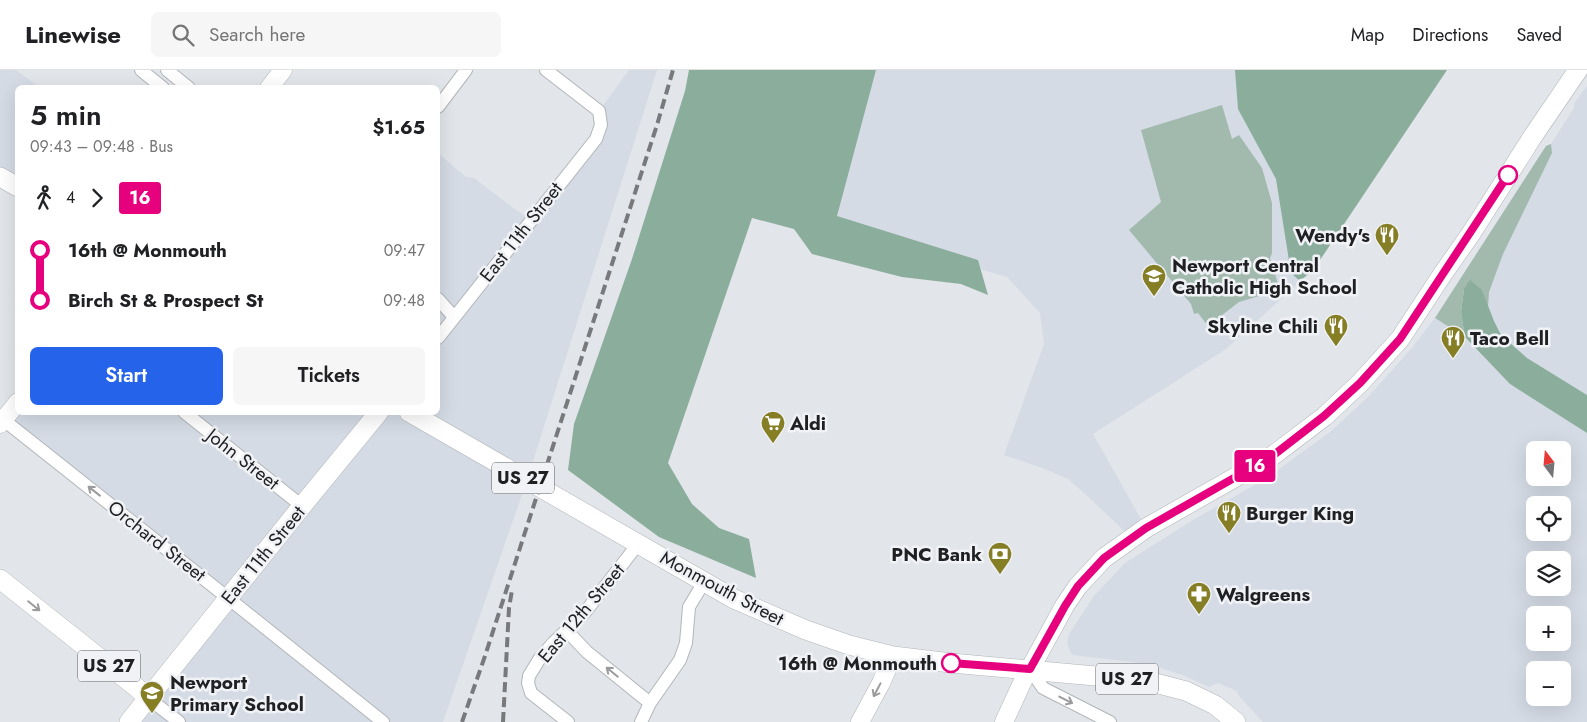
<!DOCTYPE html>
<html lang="en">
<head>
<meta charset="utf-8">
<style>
  body { margin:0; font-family:Jost,sans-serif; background:#f6f6f6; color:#202124; height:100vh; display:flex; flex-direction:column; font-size:19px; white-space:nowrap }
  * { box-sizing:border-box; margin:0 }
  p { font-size:16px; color:#757577 }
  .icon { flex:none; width:28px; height:28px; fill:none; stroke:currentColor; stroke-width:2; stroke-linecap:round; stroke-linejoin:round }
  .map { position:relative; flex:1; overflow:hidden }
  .drawer { position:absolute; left:15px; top:15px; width:425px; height:330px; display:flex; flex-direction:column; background:#fff; border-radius:8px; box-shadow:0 5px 20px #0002 }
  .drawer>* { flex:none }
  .badge { padding:0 10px; border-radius:4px; font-size:18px; line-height:32px }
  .needle { width:32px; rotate:344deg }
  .tools { position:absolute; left:1526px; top:371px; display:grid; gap:10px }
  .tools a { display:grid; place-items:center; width:45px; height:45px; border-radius:8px; background:#fff; box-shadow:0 5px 20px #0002; font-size:25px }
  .map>.badge { position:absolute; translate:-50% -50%; box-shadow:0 0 0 2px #fff }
  .legs { display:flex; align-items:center; gap:8px; height:55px; padding:0 15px; font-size:16px }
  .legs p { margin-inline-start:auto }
  .overview { display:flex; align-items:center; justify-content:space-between; height:85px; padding:0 15px }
  h1 { font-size:28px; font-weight:600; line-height:38px }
  .cta { display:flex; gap:10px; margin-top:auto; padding:10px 15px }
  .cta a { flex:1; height:58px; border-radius:8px; background:#2563eb; color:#fff; font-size:20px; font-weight:600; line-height:58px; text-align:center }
  .cta a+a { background:#f6f6f6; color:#202124 }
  ul { padding:0 15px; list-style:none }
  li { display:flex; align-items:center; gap:18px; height:50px; font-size:19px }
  li i { display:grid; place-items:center; width:8px; height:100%; margin:0 6px; background:currentColor }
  li i::after { content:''; width:12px; height:12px; margin:-6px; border:4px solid; border-radius:50%; background:#fff }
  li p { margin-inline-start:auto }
  li:first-child i { background:linear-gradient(#0000 50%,currentColor 0) }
  li:last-child i { background:linear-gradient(currentColor 50%,#0000 0) }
  header { display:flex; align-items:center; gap:30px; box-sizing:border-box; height:70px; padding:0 25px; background:#fff; border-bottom:1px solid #e0e0e0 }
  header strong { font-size:24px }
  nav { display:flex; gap:28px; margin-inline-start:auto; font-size:18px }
  .search { width:350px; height:45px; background:#f6f6f6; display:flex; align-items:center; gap:12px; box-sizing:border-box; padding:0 18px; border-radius:8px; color:#757577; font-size:19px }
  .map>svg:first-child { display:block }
  .built { fill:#d4dbe5; fill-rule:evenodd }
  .green { fill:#a2b9ad }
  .forest { fill:#8bad9c }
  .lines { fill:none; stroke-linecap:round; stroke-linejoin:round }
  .street-casing { stroke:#b2b5b8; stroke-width:14 }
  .secondary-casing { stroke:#b2b5b8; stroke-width:19 }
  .primary-casing { stroke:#b2b5b8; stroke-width:20 }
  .street { stroke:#fff; stroke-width:12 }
  .secondary { stroke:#fff; stroke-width:18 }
  .primary { stroke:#fff; stroke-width:19 }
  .rail { stroke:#77797c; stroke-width:4; stroke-dasharray:10 5; stroke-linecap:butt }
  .oneway { stroke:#9a9b9c }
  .line-1-casing { stroke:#fff; stroke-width:11 }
  .line-1 { stroke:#e6007e; stroke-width:8 }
  .stop-1-dot { fill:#fff; stroke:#e6007e; stroke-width:2.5 }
  .labels { text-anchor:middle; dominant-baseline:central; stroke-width:5; stroke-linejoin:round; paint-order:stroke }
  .shield { fill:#f0f2f6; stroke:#5e5f62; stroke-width:1 }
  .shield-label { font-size:18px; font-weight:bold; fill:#1f2022 }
  .street-label { font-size:19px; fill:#1f2022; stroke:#f0f2f6 }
  .poi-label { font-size:19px; font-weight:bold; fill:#1f2022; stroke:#f0f2f6; text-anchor:start }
  .stop-label { font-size:19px; font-weight:bold; fill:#1f2022; stroke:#f0f2f6; text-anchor:end }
</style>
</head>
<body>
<header>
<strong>Linewise</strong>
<div class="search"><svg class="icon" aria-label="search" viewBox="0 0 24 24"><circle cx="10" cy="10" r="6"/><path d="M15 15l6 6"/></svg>Search here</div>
<nav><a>Map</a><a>Directions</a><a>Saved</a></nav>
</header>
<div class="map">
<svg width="1587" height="652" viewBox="0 0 1587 652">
  <rect width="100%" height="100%" fill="#e2e5e9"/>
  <!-- built -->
  <path class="built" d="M0,0H16L39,17L18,18L17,117L0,107Z
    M629,0H657L527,410L443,652H129L228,528L3,350L18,342H438V83L466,107L474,108L516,140L531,149L596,69L599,41Z
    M702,0H1252L1314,199L1226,279L1093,364L1146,458L1132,468L1083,422L1068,409L1045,399L1004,385L1044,274L1040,243L1007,207L678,111Z
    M1587,16V325L1527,288L1510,273L1500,263L1494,251L1482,220L1463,205L1546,76L1551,74L1574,38L1575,32Z
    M1435,248L1465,267L1510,314L1587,363V652H1263L1239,626L1237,621L1218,613L1209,617L1185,606L1149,594L1073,585L1070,581L1067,573L1069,564L1094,526L1125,493L1193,450L1267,408L1330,362L1369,326L1411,279ZM1535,380H1562V408H1535ZM1535,435H1562V462H1535ZM1535,490H1562V518H1535ZM1535,545H1562V572H1535ZM1535,600H1562V628H1535Z"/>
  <!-- green -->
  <path class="green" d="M1222,35L1232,69L1239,65L1262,98L1272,133V183L1270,188L1280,220L1239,232L1208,256L1198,243L1194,244L1191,234L1129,160L1161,132L1141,60Z
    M1551,74L1552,83L1503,184L1489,222L1488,237L1482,220L1464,219L1461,242L1465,267L1435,248L1546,76Z"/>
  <!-- forest -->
  <path class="forest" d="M689,0H876L837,146L978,190L988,225L961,214L902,207L812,184L794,159L752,148L668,393L692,434L719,458L749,469L756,508L659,467L568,400L574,354L632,189L685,21Z
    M1235,0H1447L1314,199L1300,211L1291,203L1276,109L1238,39Z
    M1470,210L1482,220L1494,251L1500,263L1510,273L1527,288L1587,325V363L1510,314L1465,267L1461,242L1464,219Z"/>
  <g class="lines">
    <defs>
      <path id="street" d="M141,0L163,18
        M167,0L189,18
        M438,37L466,0
        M438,229L454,247
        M438,268L596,69L601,55L599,41L546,0
        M184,342L302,436
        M0,347L228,528L383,652
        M567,561L587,582L650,633
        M1030,599L1043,618L1110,652
        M148,628L179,652
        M568,652L531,623L528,613L529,606L540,588L554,572L573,554L586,541L638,474
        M641,652L650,633L680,590L686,573L689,537L704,512"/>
      <path id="secondary" d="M269,18L283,0
        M0,354L18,332
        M860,652L881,613L893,586
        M1004,652L1027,602L1030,599"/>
      <path id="primary" d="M0,107L18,117
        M409,342L734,529L806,560L849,575L893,586L951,593L1118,608L1155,613L1186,621L1215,635L1236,652
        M0,509L136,617L148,628
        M1030,599L1065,535L1078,516L1104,488L1146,458L1271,387L1325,346L1360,313L1400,269L1442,205L1472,162L1533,66L1578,0
        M129,652L302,436L379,342"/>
    </defs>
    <!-- street casing -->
    <use href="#street" class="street-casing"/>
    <!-- secondary casing -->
    <use href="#secondary" class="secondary-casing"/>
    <!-- primary casing -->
    <use href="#primary" class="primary-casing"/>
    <!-- street -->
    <use href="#street" class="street"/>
    <!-- secondary -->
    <use href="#secondary" class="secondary"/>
    <!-- primary -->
    <use href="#primary" class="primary"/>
    <!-- rail -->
    <path class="rail" d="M462,652L485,586L657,55L673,0
      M503,652L509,538L512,520"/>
  </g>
  <!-- one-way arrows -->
  <defs><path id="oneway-shaft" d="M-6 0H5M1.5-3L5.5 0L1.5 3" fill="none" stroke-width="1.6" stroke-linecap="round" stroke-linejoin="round" transform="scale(1.25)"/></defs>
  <g class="oneway">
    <use href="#oneway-shaft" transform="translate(94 421) rotate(-142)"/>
    <use href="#oneway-shaft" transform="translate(34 536) rotate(39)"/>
    <use href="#oneway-shaft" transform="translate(612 602) rotate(-141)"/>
    <use href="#oneway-shaft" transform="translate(877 620) rotate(118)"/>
    <use href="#oneway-shaft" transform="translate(1066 630) rotate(27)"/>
  </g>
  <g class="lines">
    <defs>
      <path id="line-1" d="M951,593L1030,599L1065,536L1078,516L1104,488L1146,458L1271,387L1324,346L1360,313L1400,269L1508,105"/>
    </defs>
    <!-- line-1 casing -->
    <use href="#line-1" class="line-1-casing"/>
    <!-- line-1 -->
    <use href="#line-1" class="line-1"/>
  </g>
  <!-- icons -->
  <defs>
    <symbol id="restaurant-pin" viewBox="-11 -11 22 30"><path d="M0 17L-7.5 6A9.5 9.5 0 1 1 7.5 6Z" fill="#857e25" stroke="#f0f2f6"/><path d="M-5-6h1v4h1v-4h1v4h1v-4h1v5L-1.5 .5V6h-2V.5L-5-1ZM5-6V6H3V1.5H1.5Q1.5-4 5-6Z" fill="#fff"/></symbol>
    <symbol id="school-pin" viewBox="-11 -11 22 30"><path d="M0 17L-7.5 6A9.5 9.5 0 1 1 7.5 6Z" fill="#857e25" stroke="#f0f2f6"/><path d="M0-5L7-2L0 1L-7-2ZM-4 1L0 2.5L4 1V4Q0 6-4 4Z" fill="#fff"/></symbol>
    <symbol id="supermarket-pin" viewBox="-11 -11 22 30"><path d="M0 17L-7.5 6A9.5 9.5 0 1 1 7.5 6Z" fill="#857e25" stroke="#f0f2f6"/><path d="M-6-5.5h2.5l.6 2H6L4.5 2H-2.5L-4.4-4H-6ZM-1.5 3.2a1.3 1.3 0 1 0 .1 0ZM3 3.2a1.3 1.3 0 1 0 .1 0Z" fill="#fff"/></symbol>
    <symbol id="bank-pin" viewBox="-11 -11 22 30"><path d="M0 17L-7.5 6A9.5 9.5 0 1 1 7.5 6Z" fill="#857e25" stroke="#f0f2f6"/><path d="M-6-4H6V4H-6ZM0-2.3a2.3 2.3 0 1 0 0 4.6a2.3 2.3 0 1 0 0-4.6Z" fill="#fff"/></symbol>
    <symbol id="pharmacy-pin" viewBox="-11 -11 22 30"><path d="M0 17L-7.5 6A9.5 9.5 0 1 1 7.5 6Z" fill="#857e25" stroke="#f0f2f6"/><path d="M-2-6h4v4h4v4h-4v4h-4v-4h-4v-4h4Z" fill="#fff"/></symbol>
  </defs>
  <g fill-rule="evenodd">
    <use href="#restaurant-pin" x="1373" y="151" width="28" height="38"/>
    <use href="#school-pin" x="1140" y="192" width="28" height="38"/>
    <use href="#restaurant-pin" x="1322" y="242" width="28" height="38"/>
    <use href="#restaurant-pin" x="1439" y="254" width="28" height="38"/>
    <use href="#supermarket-pin" x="759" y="339" width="28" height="38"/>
    <use href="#restaurant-pin" x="1215" y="429" width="28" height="38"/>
    <use href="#bank-pin" x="986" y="470" width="28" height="38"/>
    <use href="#pharmacy-pin" x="1185" y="510" width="28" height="38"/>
    <use href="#school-pin" x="138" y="609" width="28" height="38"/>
  </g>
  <!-- markers -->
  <g class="stop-1-dot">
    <circle cx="1508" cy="105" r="9"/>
    <circle cx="951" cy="593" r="9"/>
  </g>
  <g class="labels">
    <!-- shield labels -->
    <g class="shield">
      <rect x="492" y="392.5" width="62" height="31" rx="4"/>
      <rect x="78" y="580.5" width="62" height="31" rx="4"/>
      <rect x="1096" y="593.5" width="62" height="31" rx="4"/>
    </g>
    <g class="shield-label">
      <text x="523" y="408">US 27</text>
      <text x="109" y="596">US 27</text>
      <text x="1127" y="609">US 27</text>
    </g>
    <!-- street labels -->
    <g class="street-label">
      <text transform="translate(521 162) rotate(-52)">East 11th Street</text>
      <text transform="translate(243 389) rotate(38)">John Street</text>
      <text transform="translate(157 471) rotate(38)">Orchard Street</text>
      <text transform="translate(263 485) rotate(-51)">East 11th Street</text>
      <text transform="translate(722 518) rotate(28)">Monmouth Street</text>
      <text transform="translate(581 543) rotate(-50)">East 12th Street</text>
    </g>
    <!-- poi labels -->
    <g class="poi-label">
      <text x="1370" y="165" text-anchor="end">Wendy's</text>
      <text x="1172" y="195">Newport Central<tspan x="1172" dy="22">Catholic High School</tspan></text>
      <text x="1318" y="256" text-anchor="end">Skyline Chili</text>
      <text x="1470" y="268">Taco Bell</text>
      <text x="790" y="353">Aldi</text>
      <text x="1246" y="443">Burger King</text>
      <text x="982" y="484" text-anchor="end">PNC Bank</text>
      <text x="1216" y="524">Walgreens</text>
      <text x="170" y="612">Newport<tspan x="170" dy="22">Primary School</tspan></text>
    </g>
    <!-- stop labels -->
    <g class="stop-label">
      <text x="937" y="593">16th @ Monmouth</text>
    </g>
  </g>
</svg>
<div class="tools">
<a><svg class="needle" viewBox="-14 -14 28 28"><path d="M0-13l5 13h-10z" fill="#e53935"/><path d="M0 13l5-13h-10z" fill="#757577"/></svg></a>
<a><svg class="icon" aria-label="locate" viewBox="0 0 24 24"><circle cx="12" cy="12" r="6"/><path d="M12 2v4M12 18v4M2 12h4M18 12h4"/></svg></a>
<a><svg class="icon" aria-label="layers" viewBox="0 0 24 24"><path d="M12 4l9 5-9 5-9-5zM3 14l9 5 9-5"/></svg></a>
<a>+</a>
<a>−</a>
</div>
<b class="badge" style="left:1255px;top:396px;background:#e6007e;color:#fff">16</b>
<section class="drawer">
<div class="overview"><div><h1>5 min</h1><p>09:43 – 09:48 · Bus</p></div><b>$1.65</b></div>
<div class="legs"><svg class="icon" aria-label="walk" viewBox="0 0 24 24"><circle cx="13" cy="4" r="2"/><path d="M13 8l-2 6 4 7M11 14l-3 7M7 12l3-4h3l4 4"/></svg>4<svg class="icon" aria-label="forward" viewBox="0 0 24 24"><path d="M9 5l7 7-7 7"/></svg><b class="badge" style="background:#e6007e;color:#fff">16</b></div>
<ul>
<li><i style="color:#e6007e"></i><b>16th @ Monmouth</b><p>09:47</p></li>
<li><i style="color:#e6007e"></i><b>Birch St &amp; Prospect St</b><p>09:48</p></li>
</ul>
<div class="cta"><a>Start</a><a>Tickets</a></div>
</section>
</div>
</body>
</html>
